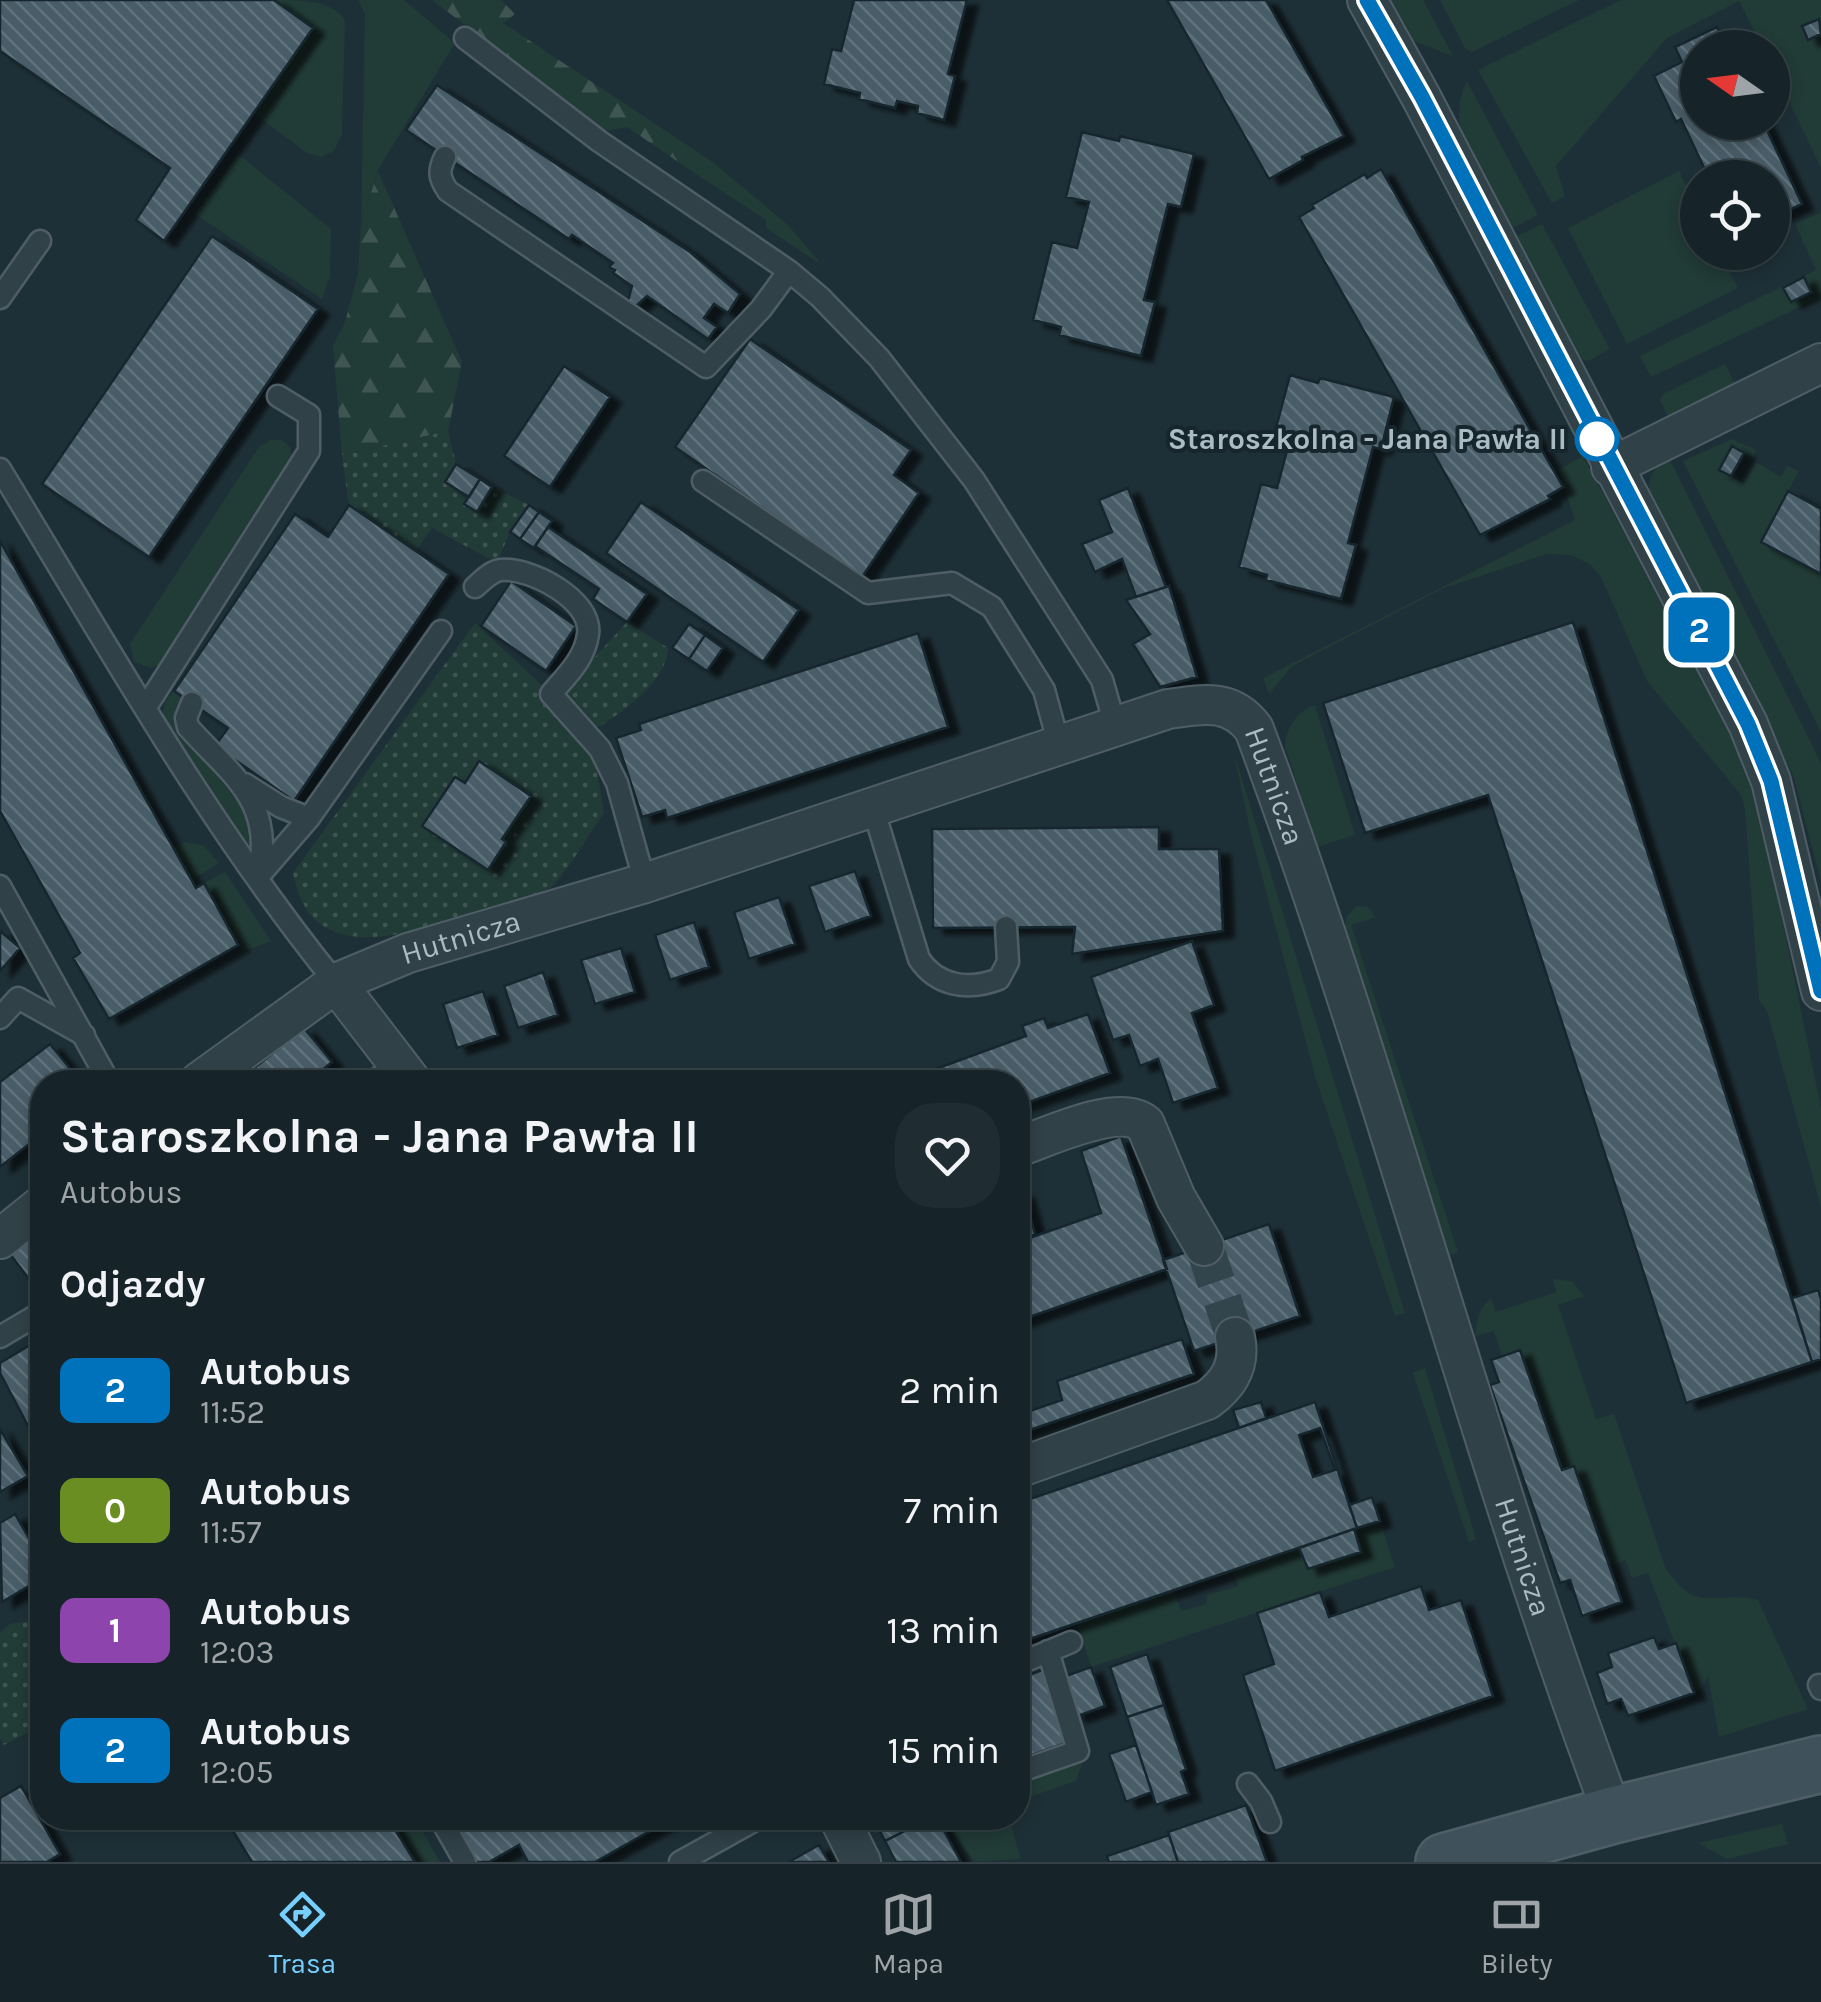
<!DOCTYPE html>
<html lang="pl">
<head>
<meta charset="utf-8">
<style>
  body { margin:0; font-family:Karla,sans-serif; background:#1f2c31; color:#f1f3f6; height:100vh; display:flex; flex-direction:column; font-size:38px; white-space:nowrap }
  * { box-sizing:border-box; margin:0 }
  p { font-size:32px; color:#9ea4a8 }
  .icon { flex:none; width:55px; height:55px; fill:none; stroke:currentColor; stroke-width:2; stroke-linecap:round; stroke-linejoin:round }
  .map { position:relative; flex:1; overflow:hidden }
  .details { position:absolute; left:30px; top:1070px; width:1000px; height:760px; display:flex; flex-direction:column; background:#162429; border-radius:40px; box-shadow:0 5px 15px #0003,0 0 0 2px #354146 }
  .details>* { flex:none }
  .badge { padding:0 20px; border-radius:15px; font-size:35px; line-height:65px }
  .needle { width:65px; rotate:284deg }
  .fabs { position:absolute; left:1680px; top:30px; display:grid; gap:20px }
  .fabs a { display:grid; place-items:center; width:110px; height:110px; border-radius:50%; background:#162429; box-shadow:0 5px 15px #0003,0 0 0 2px #354146; font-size:50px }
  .map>.badge { position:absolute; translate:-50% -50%; box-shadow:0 0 0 5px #fff }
  h2 { padding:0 30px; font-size:38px; line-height:90px }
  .round { display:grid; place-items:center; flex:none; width:105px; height:105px; border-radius:40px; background:#1f2c31 }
  .overview { display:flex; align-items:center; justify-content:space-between; height:170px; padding:0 30px }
  h1 { font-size:48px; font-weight:700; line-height:75px }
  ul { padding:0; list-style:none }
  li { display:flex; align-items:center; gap:30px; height:120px; padding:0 30px }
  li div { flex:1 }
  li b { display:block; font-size:38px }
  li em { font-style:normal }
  li .badge { min-width:110px; font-weight:700; text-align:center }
  .tab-bar { display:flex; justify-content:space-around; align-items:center; height:140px; border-top:2px solid #354146; background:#162429; font-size:28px; color:#9ea4a8 }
  .tab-bar a { display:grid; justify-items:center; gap:5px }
  .tab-bar .on { color:#76cfff }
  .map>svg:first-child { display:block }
  .green { fill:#213b36 }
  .forest { fill:url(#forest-firs) }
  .garden { fill:url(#garden-dots); fill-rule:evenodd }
  .building { fill:url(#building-back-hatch); stroke:#19272e; stroke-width:2.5; fill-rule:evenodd; filter:url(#shadow) }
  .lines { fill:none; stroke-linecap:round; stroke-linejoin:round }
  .street-tunnel { stroke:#33454c; stroke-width:38; stroke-dasharray:38 19; stroke-linecap:butt }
  .lane-casing { stroke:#4f5e66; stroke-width:25 }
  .street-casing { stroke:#4f5e66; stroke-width:42 }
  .secondary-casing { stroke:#4f5e66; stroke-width:60 }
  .lane { stroke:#314148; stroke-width:20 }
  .street { stroke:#314148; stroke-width:38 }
  .secondary { stroke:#3f515b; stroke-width:55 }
  .line-casing { stroke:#fff; stroke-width:22 }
  .line { stroke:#0072bc; stroke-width:15 }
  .stop-dot { fill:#fff; stroke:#0072bc; stroke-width:5 }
  .labels { text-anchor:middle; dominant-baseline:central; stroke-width:8; stroke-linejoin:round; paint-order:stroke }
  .stop-label { font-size:30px; font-weight:bold; fill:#abbcc5; stroke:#17252c; text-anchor:end }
  .street-label { font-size:30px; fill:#abbcc5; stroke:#17252c }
</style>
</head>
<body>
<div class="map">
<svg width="1821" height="1862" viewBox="0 0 1821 1862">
  <defs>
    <pattern id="forest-firs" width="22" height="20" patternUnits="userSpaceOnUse" patternTransform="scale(2.5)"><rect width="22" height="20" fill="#213b36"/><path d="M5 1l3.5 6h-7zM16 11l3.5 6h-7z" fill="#3f5552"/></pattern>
    <pattern id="garden-dots" width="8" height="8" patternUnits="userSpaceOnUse" patternTransform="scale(2.5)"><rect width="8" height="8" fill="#213b36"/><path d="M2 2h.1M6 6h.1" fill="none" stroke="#3f5552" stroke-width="1.8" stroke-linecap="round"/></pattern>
    <pattern id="building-back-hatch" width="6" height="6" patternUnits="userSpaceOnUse" patternTransform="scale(2.5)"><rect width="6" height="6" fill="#485d67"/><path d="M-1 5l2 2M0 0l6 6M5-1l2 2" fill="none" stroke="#60727b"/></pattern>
    <filter id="shadow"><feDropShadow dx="11" dy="6" stdDeviation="2.5" flood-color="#0009"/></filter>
  </defs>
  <rect width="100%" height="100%" fill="#1e3037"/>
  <!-- green -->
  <path class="green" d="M274,0C301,0 333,0 345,20L342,134L334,151L321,157L307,153L253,113L313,28Z
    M358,0H404L455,43L378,170L361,224L365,14Z
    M1387,0H1423L1453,56L1411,40Z
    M1440,0H1579L1472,52L1465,48Z
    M1621,0H1821V168L1773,68L1772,48L1762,47L1739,1L1667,38L1556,166L1565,196L1552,203L1478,70Z
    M1467,81L1538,215L1509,230C1485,186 1441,132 1467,81Z
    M238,154L331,229L330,277L322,299L195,214Z
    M714,163L788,225L822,265L766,228V220L699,176Z
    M1679,171L1697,208L1698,252L1720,253L1738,288L1627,344L1568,228Z
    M1821,212V297L1651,377L1640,356L1816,270L1795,224Z
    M1542,224L1610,349L1588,361L1576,358L1513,238Z
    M1725,364L1736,386L1668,417L1660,400L1663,394Z
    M1732,439L1756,450L1753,457L1732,447L1719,469L1744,484L1756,462L1781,477L1787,466L1799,471L1761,542L1821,574V732L1683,461Z
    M271,440H282L290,447L293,466L165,662L151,668L134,662L130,644L259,447Z
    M1583,456L1752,772L1821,1108V1207L1767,1011L1759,1000L1745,810L1741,795L1647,681L1601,577L1591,565L1571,555L1547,554L1444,588L1292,666L1269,694L1263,678L1575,520L1558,470Z
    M1669,458L1821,763V882L1793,775L1650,500C1646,481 1652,466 1669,458Z
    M174,691L182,696L173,720L247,814L254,847L244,841L162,716L165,701Z
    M1315,705L1355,835L1317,847L1285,746C1287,727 1296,712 1315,705Z
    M1234,753L1405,1313L1395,1316L1315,1076L1251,835Z
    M184,842L203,845L219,863L192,880L173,847Z
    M225,872L271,941L242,952L204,883Z
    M1356,906L1368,907L1376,917L1351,925L1458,1252L1449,1255L1344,931L1347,916Z
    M1552,1279L1572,1281L1584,1296L1558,1305L1596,1419L1614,1414L1665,1567C1697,1617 1715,1589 1758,1600L1808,1709L1719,1737L1708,1676L1701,1688L1694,1693L1648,1573L1632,1578L1625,1560L1610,1566L1575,1466L1562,1470L1520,1351L1502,1356L1494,1331L1475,1336C1477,1321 1478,1308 1491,1299L1496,1312L1557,1292Z
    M1425,1368L1476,1539L1469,1542L1413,1373Z
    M1380,1521L1395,1567L1091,1667L1077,1623L1174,1590L1181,1611L1207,1604V1595L1239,1586L1232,1571Z
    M1085,1755L1076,1781L1018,1801V1784L1076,1764Z
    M388,1818H415L440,1862H415Z
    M944,1818H1009L1021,1859L973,1862Z
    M1782,1824L1788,1844L1727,1859L1698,1843Z"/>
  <!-- forest -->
  <path class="forest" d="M432,0H501L515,14L503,23L714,163L699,176L627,127L605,131Z
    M378,171L462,362L448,431L342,455L333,346L345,322L358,273L361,224Z"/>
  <!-- garden -->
  <path class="garden" d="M448,431L456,464L492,487L529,505L510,532L497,563L432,528L416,551L349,505L342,455Z
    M627,622L668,648C667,681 625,710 599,727L588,723L562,693Z
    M475,623L551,694L594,754L604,813C592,829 563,879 550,888C538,897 494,906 477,912C413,932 311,972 293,873ZM480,762L502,839L506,843L488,869L455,777L465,783Z
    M42,1619V1753L30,1731L4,1745L0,1738V1633L10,1624Z"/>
  <!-- building -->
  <path class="building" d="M0,0H274L313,28L164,241L136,220L170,168L0,51Z
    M854,0H967L948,74L955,76L944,120L917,113L918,106L897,101L895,108L859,99L860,93L824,84L832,49L841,51Z
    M1167,0H1266L1344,136L1302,157L1303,160L1269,179Z
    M1819,19L1821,34L1808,40L1802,26Z
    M1717,27L1727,48H1698V122H1763L1802,204L1772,218V178H1702L1707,174L1681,119L1676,122L1654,76L1682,62L1675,47Z
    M437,85L690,252L740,294L728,313L714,304L704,318L717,327L708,339L647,296L636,306L628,301L632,286L613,273L615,270L609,267L613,263L572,235L569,239L406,130Z
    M1082,132L1119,141L1120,136L1194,154L1181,207L1168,204L1144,300L1155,302L1141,356L1059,335L1061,327L1033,320L1052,242L1077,248L1089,202L1066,197Z
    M1381,169L1563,487L1548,496L1550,499L1480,535L1299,217L1314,208L1312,205L1365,174L1367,178Z
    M212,236L318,309L149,557L42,484Z
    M1804,277L1811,292L1791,302L1783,288Z
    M750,339L911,450L894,475L919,493L862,577L675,447Z
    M564,366L610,397L550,487L504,456Z
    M1290,375L1318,383L1320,378L1394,397L1381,449L1373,447L1348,543L1356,545L1341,599L1266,580L1267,575L1239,567L1261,484L1277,488L1288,447L1272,443Z
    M1732,446L1744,453L1731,476L1719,470Z
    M456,464L480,479L469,497L445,482Z
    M480,479L492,487L477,512L464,504Z
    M1128,488L1166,587L1136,597L1122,559L1095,572L1082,544L1112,532L1099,500Z
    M1788,491L1821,509V574L1761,542Z
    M641,502L799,610L763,662L606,553Z
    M349,505L449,574L294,801L215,746L228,728L174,691L295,514L328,537Z
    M529,505L539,512L520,539L510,532Z
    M539,512L552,521L534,548L520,539Z
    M548,527L647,594L627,622L593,599L599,589L535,546Z
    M0,541L196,888L204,883L238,945L109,1019L73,958L80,953L0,811Z
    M511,581L576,626L546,671L481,626Z
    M1169,586L1197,677L1160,687L1133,644L1150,634L1126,600Z
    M1573,622L1812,1362L1686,1403L1488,795L1365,833L1323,703Z
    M689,624L705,635L689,659L672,648Z
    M918,633L948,727L667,818L665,810L642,817L616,738L641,730L639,724Z
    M705,635L723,648L707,671L689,659Z
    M479,761L531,796L502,839L506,842L488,870L422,826L455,777L465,783Z
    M1159,827V849H1219L1223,931L1072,954L1075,927L933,928L932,829Z
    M855,871L871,916L825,932L809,886Z
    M779,897L795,944L749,959L734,912Z
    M694,922L709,967L670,980L655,935Z
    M0,931L20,948L0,971Z
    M1192,941L1214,1005L1192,1013L1218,1088L1173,1103L1158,1059L1140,1066L1129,1035L1113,1040L1091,977Z
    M621,948L635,992L595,1004L581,960Z
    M543,972L558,1015L518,1028L504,986Z
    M483,991L498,1035L457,1048L443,1004Z
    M1088,1014L1110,1073L1018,1106V1082H900L1026,1036L1022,1026L1044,1018L1048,1028Z
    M304,1028L332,1062L308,1082H237Z
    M50,1044L81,1082H42V1134L0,1167V1082Z
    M1121,1136L1167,1269L1018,1321V1242L1101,1213L1081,1151Z
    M1023,1192L1035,1234L1018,1240V1194Z
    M1269,1224L1300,1316L1194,1351L1163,1260Z
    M42,1228V1275L32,1283L10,1254Z
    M1818,1290L1821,1299V1359L1812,1362L1792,1298Z
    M42,1338V1452L0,1373V1363Z
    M1182,1339L1194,1374L1018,1434V1415L1062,1400L1057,1381Z
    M1520,1350L1562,1470L1574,1466L1622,1602L1582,1616L1570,1580L1560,1583L1490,1385L1499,1382L1491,1360Z
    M1261,1402L1266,1418L1239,1428L1233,1410Z
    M1315,1402L1357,1528L1018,1643V1503ZM1320,1428L1335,1470L1313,1477L1299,1435Z
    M0,1429L28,1476L0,1492Z
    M1372,1497L1380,1521L1357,1528L1349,1505Z
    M15,1514L42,1561V1578L2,1602L0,1523Z
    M1354,1529L1361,1552L1308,1569L1299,1548Z
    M1421,1586L1429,1610L1461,1600L1493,1696L1275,1771L1243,1675L1274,1664L1257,1613L1320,1592L1329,1617Z
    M1654,1637L1659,1649L1676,1643L1694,1693L1628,1716L1621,1699L1607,1704L1597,1673L1612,1667L1608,1653Z
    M1147,1654L1164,1705L1127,1717L1110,1667Z
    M1091,1667L1105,1706L1075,1717L1060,1678Z
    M1042,1670L1069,1742L1018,1760V1679Z
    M1164,1705L1186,1769L1181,1772L1189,1794L1156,1805L1127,1717Z
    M1136,1745L1152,1792L1126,1802L1109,1754Z
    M21,1786L60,1854L47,1862H0V1798Z
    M1246,1805L1267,1862H1178L1168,1832Z
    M225,1818H388L415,1862H252Z
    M450,1818H673L595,1862H528L519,1845L489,1862H475Z
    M873,1818H930L885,1841Z
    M930,1818H937L961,1862H896L885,1841Z
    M1169,1835L1178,1862H1109L1107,1856Z
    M819,1845L829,1862H789L817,1846Z"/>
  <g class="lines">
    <!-- street-tunnel -->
    <path class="street-tunnel" d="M1204,1246L1235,1337"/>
    <defs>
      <path id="lane" d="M465,38L599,141L789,271
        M445,157C438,171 439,178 448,191L706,367L761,309L789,271L820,297L879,358L974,480L1102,680L1115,725
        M0,298L40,241
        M0,469C106,643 207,824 336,983
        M703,481L868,593L952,583L992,607L1044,690L1059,745
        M475,587C483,580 491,571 501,570C530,567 593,600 588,634C585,659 566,676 551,694L600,749L617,783L645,883
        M192,703L186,718L188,727C231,775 276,802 258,876
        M146,707L309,451V415L278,396
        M245,784L281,807L309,818
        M873,808L919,959C937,986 968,991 999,979L1008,962L1006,927
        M257,878L309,818L441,631
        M0,886L109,1082
        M0,1018L18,998L84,1035
        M373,1082L398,1064
        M0,1337L42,1312
        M1018,1664L1071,1642
        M1819,1685L1821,1689
        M1018,1772L1078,1751L1048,1651
        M1248,1784L1261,1801L1270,1822
        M440,1818L465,1862
        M680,1862L759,1818"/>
      <g id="street">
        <path d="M1367,0L1421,97L1748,724L1771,781L1821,991"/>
        <path d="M1611,467L1821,363"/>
        <path d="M336,983L412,1082"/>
        <path id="s1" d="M199,1082L336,983L408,953L645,883L1168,709C1203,704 1231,698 1254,729C1387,1087 1479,1458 1613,1815"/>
        <path d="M1018,1147C1048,1137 1119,1102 1145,1124L1176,1198L1204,1246"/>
        <path d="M0,1239L42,1205"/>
        <path d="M1018,1468L1207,1400C1229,1384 1241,1365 1235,1337"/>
        <path d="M839,1818L861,1862"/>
      </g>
      <path id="secondary" d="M1444,1862L1613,1815L1821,1764"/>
    </defs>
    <!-- lane casing -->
    <use href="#lane" class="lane-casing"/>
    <!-- street casing -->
    <use href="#street" class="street-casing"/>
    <!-- secondary casing -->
    <use href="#secondary" class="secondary-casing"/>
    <!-- lane -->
    <use href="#lane" class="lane"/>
    <!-- street -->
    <use href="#street" class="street"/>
    <!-- secondary -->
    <use href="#secondary" class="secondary"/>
  </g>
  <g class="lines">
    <defs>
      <path id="line" d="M1367,0L1422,97L1748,724L1771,781L1821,991"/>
    </defs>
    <!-- line casing -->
    <use href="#line" class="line-casing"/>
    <!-- line -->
    <use href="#line" class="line"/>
  </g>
  <!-- markers -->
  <circle class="stop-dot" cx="1597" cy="439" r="20"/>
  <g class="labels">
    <!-- stop labels -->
    <g class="stop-label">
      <text x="1567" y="439">Staroszkolna - Jana Pawła II</text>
    </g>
    <!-- street labels -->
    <g class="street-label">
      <text stroke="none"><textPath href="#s1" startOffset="1200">Hutnicza</textPath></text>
      <text stroke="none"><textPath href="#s1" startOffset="302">Hutnicza</textPath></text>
      <text stroke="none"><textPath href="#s1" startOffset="2010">Hutnicza</textPath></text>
    </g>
  </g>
</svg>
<div class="fabs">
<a><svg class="needle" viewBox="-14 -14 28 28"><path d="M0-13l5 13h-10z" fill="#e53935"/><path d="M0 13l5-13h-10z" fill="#9ea4a8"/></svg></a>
<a><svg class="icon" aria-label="locate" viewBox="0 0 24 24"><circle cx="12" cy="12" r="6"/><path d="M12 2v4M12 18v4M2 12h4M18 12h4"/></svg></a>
</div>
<b class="badge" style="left:1699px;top:630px;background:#0072bc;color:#fff">2</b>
<section class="details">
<div class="overview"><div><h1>Staroszkolna - Jana Pawła II</h1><p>Autobus</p></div><a class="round"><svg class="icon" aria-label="heart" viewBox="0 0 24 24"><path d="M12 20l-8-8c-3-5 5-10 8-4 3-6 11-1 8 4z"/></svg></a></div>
<h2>Odjazdy</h2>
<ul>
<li><span class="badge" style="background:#0072bc;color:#fff">2</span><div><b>Autobus</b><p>11:52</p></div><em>2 min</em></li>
<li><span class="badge" style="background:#6b8e23;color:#fff">0</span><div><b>Autobus</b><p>11:57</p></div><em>7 min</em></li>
<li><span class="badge" style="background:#8e44ad;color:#fff">1</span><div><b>Autobus</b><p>12:03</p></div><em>13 min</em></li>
<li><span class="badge" style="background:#0072bc;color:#fff">2</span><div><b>Autobus</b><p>12:05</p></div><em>15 min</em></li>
</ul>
</section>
</div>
<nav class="tab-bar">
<a class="on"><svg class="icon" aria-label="directions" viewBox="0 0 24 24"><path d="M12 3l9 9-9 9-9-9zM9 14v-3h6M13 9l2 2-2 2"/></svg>Trasa</a>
<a><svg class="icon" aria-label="map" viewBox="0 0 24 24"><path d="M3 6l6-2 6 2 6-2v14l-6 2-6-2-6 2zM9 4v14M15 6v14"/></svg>Mapa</a>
<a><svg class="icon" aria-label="tickets" viewBox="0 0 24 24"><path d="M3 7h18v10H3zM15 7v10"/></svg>Bilety</a>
</nav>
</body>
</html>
